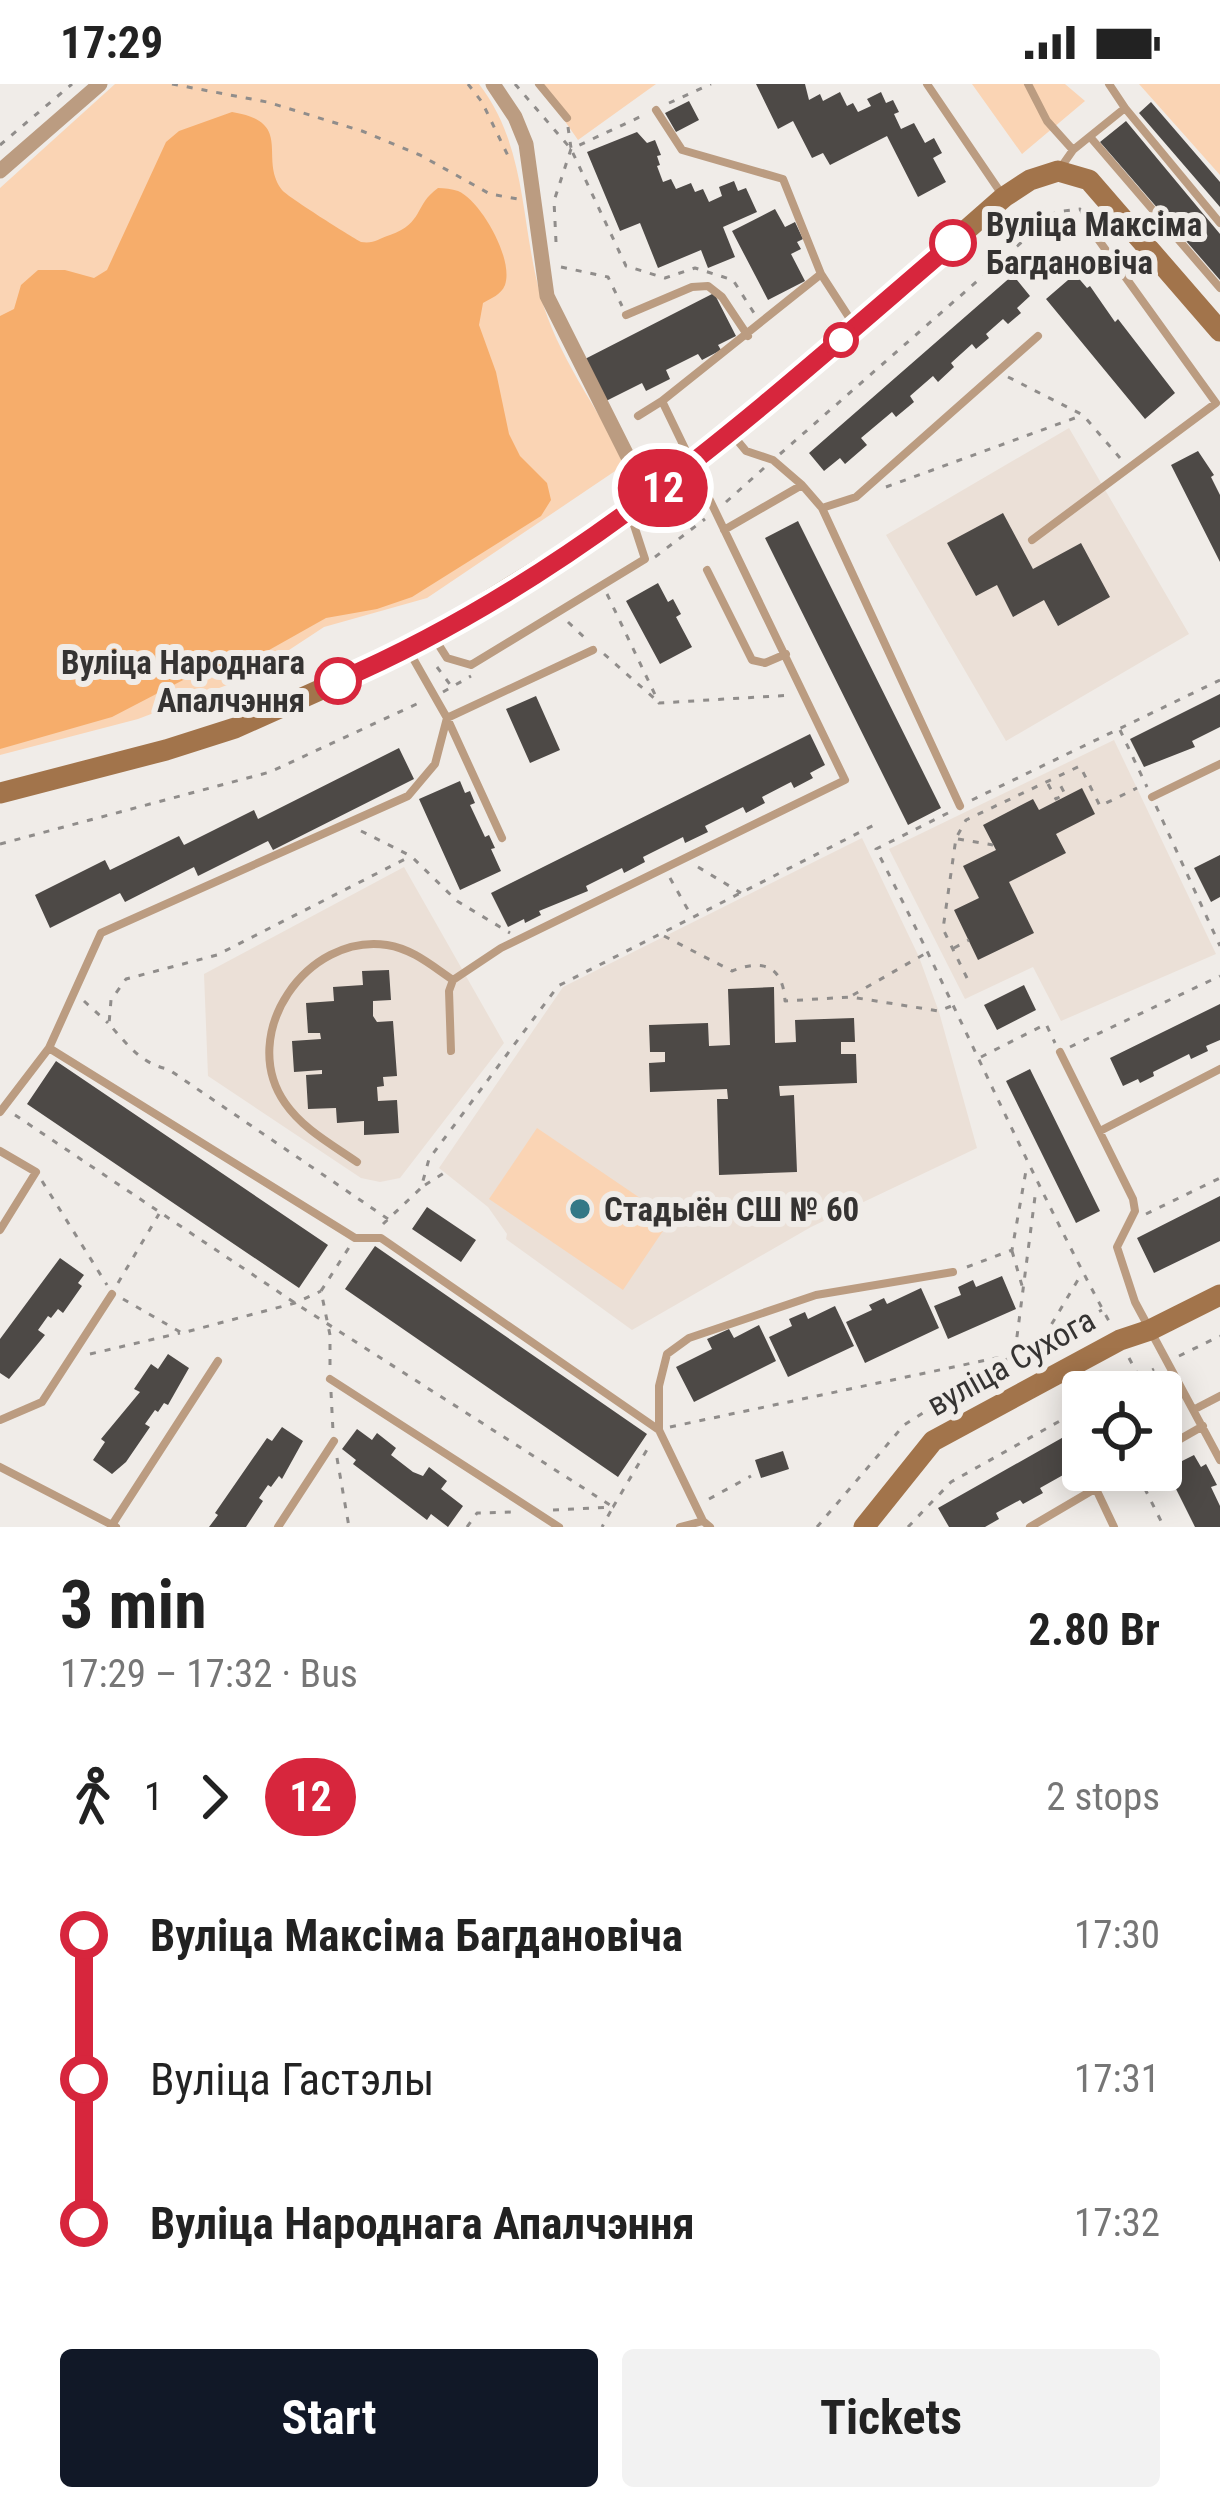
<!DOCTYPE html>
<html lang="en">
<head>
<meta charset="utf-8">
<style>
  body { margin:0; font-family:"Roboto Condensed",sans-serif; background:#f2f2f2; color:#222; height:100vh; display:flex; flex-direction:column; font-size:45px; white-space:nowrap }
  * { box-sizing:border-box; margin:0 }
  p { font-size:39px; color:#767676 }
  .icon { flex:none; width:66px; height:66px; fill:none; stroke:currentColor; stroke-width:2; stroke-linecap:round; stroke-linejoin:round }
  .map { position:relative; height:1443px; overflow:hidden }
  .drawer { display:flex; flex-direction:column; background:#fff; flex:1 }
  .drawer>* { flex:none }
  .badge { padding:0 24px; border-radius:39px; font-size:42px; line-height:78px }
  .controls { position:absolute; left:1062px; top:1287px; display:grid; gap:24px }
  .controls a { display:grid; place-items:center; width:120px; height:120px; border-radius:12px; background:#fff; box-shadow:0 6px 30px #0003; font-size:60px }
  .map>.badge { position:absolute; translate:-50% -50%; box-shadow:0 0 0 6px #fff }
  .legs { display:flex; align-items:center; gap:18px; height:132px; padding:0 60px; font-size:39px }
  .legs p { margin-inline-start:auto }
  .summary { display:flex; align-items:center; justify-content:space-between; height:204px; padding:0 60px }
  h1 { font-size:66px; font-weight:700; line-height:90px }
  .action { display:flex; gap:24px; margin-top:auto; padding:24px 60px }
  .action a { flex:1; height:138px; border-radius:12px; background:#111827; color:#fff; font-size:48px; font-weight:700; line-height:138px; text-align:center }
  .action a+a { background:#f2f2f2; color:#222 }
  ul { padding:0 60px; list-style:none }
  li { display:flex; align-items:center; gap:42px; height:144px; font-size:45px }
  li i { display:grid; place-items:center; width:18px; height:100%; margin:0 15px; background:currentColor }
  li i::after { content:''; width:30px; height:30px; margin:-15px; border:9px solid; border-radius:50%; background:#fff }
  li p { margin-inline-start:auto }
  li:first-child i { background:linear-gradient(#0000 50%,currentColor 0) }
  li:last-child i { background:linear-gradient(currentColor 50%,#0000 0) }
  .status { display:flex; justify-content:space-between; align-items:center; height:84px; padding:0 60px; background:#fff; direction:ltr }
  .status svg { height:33px; fill:currentColor }
  .map>svg:first-child { display:block }
  .built { fill:#ebe0d7 }
  .green { fill:#fad4b4 }
  .water { fill:#f6ad6b }
  .building { fill:#4d4946 }
  .lines { fill:none; stroke-linecap:round; stroke-linejoin:round }
  .path { stroke:#908d8b; stroke-width:3; stroke-dasharray:6 9; stroke-linecap:butt }
  .lane { stroke:#bb9c81; stroke-width:8 }
  .street { stroke:#bb9c81; stroke-width:15 }
  .secondary { stroke:#a2744b; stroke-width:21 }
  .line-1-casing { stroke:#fff; stroke-width:27 }
  .line-1 { stroke:#d7263d; stroke-width:18 }
  .stop-1-dot { fill:#fff; stroke:#d7263d; stroke-width:6 }
  .poi-dot { fill:#337886; stroke:#f0ece8; stroke-width:4.5 }
  .labels { text-anchor:middle; dominant-baseline:central; stroke-width:12; stroke-linejoin:round; paint-order:stroke }
  .stop-label { font-size:33px; font-weight:bold; fill:#353332; stroke:#f0ece8; text-anchor:start }
  .poi-label { font-size:33px; font-weight:bold; fill:#353332; stroke:#f0ece8; text-anchor:start }
  .street-label { font-size:33px; fill:#353332; stroke:#f0ece8 }
</style>
</head>
<body>
<div class="status"><b>17:29</b><svg viewBox="0 0 49 12"><path d="M0 12V9h3v3zM5 12V6h3v6zM10 12V3h3v9zM15 12V0h3v12zM26 1h20v11H26zM47 4h2v5h-2z"/></svg></div>
<div class="map">
<svg width="1220" height="1443" viewBox="0 0 1220 1443">
  <rect width="100%" height="100%" fill="#f0ece8"/>
  <!-- built -->
  <path class="built" d="M1069,344L1189,550L1006,657L886,451Z
    M1114,656L1216,870L1061,937L1033,883L965,915L889,765Z
    M862,754L919,873L939,928L977,1064L811,1143L632,1246L506,1155L507,1150L488,1123L439,1084L563,903Z
    M404,783L504,959L400,1094L380,1098L361,1094L208,992L204,890Z"/>
  <!-- green -->
  <path class="green" d="M115,0H479C528,64 520,140 541,213C556,269 599,328 627,379L427,514L324,543L248,593L138,635L0,671V104Z
    M539,0H656L578,56Z
    M972,0H1065L1085,17L1022,70Z
    M1139,0H1220V91Z
    M537,1044L671,1135L623,1206L489,1115Z"/>
  <!-- water -->
  <path class="water" d="M232,28C295,38 258,74 282,106C288,113 350,152 361,158C374,160 378,155 390,151C424,139 414,121 438,104C444,104 452,105 458,107C481,117 514,175 505,201C501,211 491,214 483,219L479,241L496,288L509,350L520,372L547,399L551,416L541,432L412,513L377,525L326,534L239,583L187,594L112,633L0,665V232L14,225L21,201L38,186H65L94,194L107,186L166,58L179,47Z"/>
  <!-- building -->
  <path class="building" d="M756,0H805L809,16L820,10L823,17L840,8L847,22L853,19L858,28L871,22L867,15L881,8L886,19L893,16L899,28L894,30L901,45L914,39L925,59L934,54L942,69L933,74L946,98L918,113L887,52L830,81L823,69L812,74L793,37L778,45Z
    M689,17L699,36L676,48L665,29Z
    M1151,18L1220,98V123L1139,29Z
    M1126,37L1220,150V196L1100,58Z
    M637,48L647,59L655,56L661,71L657,72L660,81L657,82L663,98L671,95L676,105L691,99L695,108L703,105L709,118L722,112L719,103L734,97L738,107L746,104L757,128L723,143L735,173L708,184L701,166L658,184L640,139L620,147L587,68Z
    M775,125L785,143L795,138L803,155L797,158L801,165L791,170L805,197L768,216L732,147Z
    M1075,190L1087,204L1090,202L1115,238L1118,235L1175,309L1145,335L1046,215Z
    M1013,191L1030,212L1017,224L1021,229L1008,240L1003,235L986,250L989,254L976,265L972,260L951,279L954,283L938,298L933,292L910,312L914,318L896,333L892,328L861,354L867,361L845,380L840,374L824,387L809,369Z
    M714,209L736,252L718,261L721,266L702,276L698,270L666,286L670,295L646,307L642,299L604,318L583,276Z
    M1198,367L1214,391L1211,393L1220,411V478L1171,381Z
    M1003,429L1033,485L1081,459L1110,513L1058,542L1044,516L1013,533L997,501L976,512L947,459Z
    M798,437L941,724L908,741L765,454Z
    M658,499L668,518L673,515L681,530L676,533L692,563L660,580L626,517Z
    M1220,610V643L1192,657L1195,663L1144,683L1130,655Z
    M536,612L560,666L530,679L506,625Z
    M810,650L825,681L810,689L813,694L794,704L791,698L762,713L765,719L746,729L743,723L705,742L708,748L685,759L683,753L643,773L645,778L624,789L622,784L586,802L588,807L539,827L541,831L525,839L524,835L508,843L491,809Z
    M399,664L414,695L273,766L268,757L198,792L194,783L125,818L120,809L50,844L35,811L105,776L110,786L179,752L184,761L254,726L258,735Z
    M460,697L465,709L470,707L475,719L470,721L485,753L489,751L495,764L491,765L501,787L460,806L419,715Z
    M1082,704L1095,730L1056,750L1066,769L1009,798L1034,849L978,876L954,826L979,814L963,782L996,766L983,741L1033,715L1039,726Z
    M1220,771V813L1211,818L1194,784Z
    M389,886L391,916L373,917V932L377,938L393,937L397,992L383,993L384,1002L377,1003L378,1017L397,1016L399,1049L364,1051V1037L337,1039L336,1024L308,1025L306,991L322,990V986L294,988L292,957L321,955L320,949H308L306,919L334,917L333,903L363,901L362,887Z
    M1024,901L1036,926L997,946L984,921Z
    M774,903L775,959L796,958L795,936L854,934L855,958H841V970H856L857,999L779,1002L780,1012L794,1011L797,1088L719,1091L717,1015H728L727,1005L650,1008L649,979L665,978V968H650L649,941L708,939L709,962L730,961L728,905Z
    M1220,920V956L1206,962L1208,967L1191,975L1189,970L1153,988L1154,992L1140,999L1138,995L1123,1002L1110,974Z
    M56,977L328,1161L299,1204L27,1020Z
    M1030,985L1100,1127L1076,1139L1006,997Z
    M1220,1112V1157L1154,1189L1137,1154Z
    M427,1123L476,1156L461,1178L412,1145Z
    M375,1162L647,1350L618,1393L345,1205Z
    M60,1174L84,1191L78,1199L82,1202L63,1229L58,1225L51,1234L48,1232L38,1246L45,1251L9,1295L0,1289V1255Z
    M1002,1192L1016,1225L948,1255L934,1222L961,1211L958,1203L973,1196L976,1203Z
    M921,1204L939,1244L865,1279L846,1238L872,1226L869,1221L884,1214L887,1220Z
    M835,1222L854,1262L788,1293L769,1253L792,1242L789,1235L805,1228L808,1235Z
    M759,1241L776,1277L694,1318L676,1283L712,1265L707,1255L729,1245L734,1254Z
    M168,1270L189,1284L168,1321L164,1319L158,1328L155,1326L145,1340L150,1343L126,1378L112,1390L93,1376L105,1358L101,1355L140,1308L134,1305L151,1280L158,1285Z
    M1083,1342V1386L1075,1391L1072,1386L1040,1404L1043,1409L1023,1420L1020,1416L996,1429L999,1435L985,1443H949L938,1424Z
    M282,1343L303,1357L282,1395L279,1392L271,1403L268,1401L259,1414L263,1417L246,1443H209L218,1431L215,1429L267,1354L272,1357Z
    M357,1345L372,1356L377,1349L396,1364L391,1371L413,1388L423,1392L429,1383L447,1397L441,1405L463,1422L448,1443L431,1430L427,1436L353,1380L356,1376L342,1365Z
    M783,1367L789,1385L761,1394L755,1376Z
    M1194,1371L1201,1383L1206,1380L1217,1401L1211,1403L1220,1422V1443H1195L1166,1385Z"/>
  <g class="lines">
    <!-- path -->
    <path class="path" d="M172,0L267,18L362,47L420,71L490,110L518,115
      M468,0L482,18L511,78
      M515,0L571,65L626,182L665,194L695,184L733,196L754,229
      M669,19L711,0
      M568,43L571,64
      M0,61L72,0
      M556,158L554,117L571,65L644,31
      M561,183L608,193L622,222
      M1008,293L1083,331L1120,374
      M780,370L1056,128L1080,125L1086,136
      M886,403L1083,331
      M726,418L764,384
      M655,473L705,435
      M607,510L659,619L793,611
      M568,538L587,556
      M604,570L655,615
      M437,583L452,603
      M443,608L471,592
      M1120,646L1147,703
      M1048,700L1056,715L1065,710L1057,695
      M972,716L1220,596
      M1156,722L1220,862
      M948,729L876,765C957,922 1026,1084 1110,1239
      M361,747L411,772L457,817L510,849
      M958,755L993,761
      M0,760L270,688L423,617
      M698,783L741,809
      M670,794L692,833
      M664,852L732,887C762,875 783,881 785,917L851,913L939,927L954,921
      M954,864L969,856
      M967,894L943,845L956,754L966,736L1080,682L1100,722L1137,704
      M853,911L928,868
      M84,917L108,939
      M1070,963L1220,892
      M981,973L1046,940L1055,959
      M15,1031L295,1219L613,1423L602,1443
      M42,1097L107,1201
      M425,1101L444,1089
      M1146,1130L1220,1094
      M388,1135L168,985C141,980 127,960 109,940L111,916L126,895L217,871L411,772
      M383,1140L421,1104L429,1075L558,902L876,740
      M1012,1167L1023,1205
      M967,1183L1012,1166L1027,1081
      M118,1199L159,1130
      M123,1215L182,1249L295,1219L321,1207
      M1044,1253L1082,1189
      M1015,1268L1036,1105
      M90,1270L180,1249
      M1179,1272L1220,1252
      M1129,1274L1139,1293
      M330,1281V1251L321,1207L350,1162
      M1147,1290L1165,1301
      M331,1308L333,1347
      M1113,1308L1154,1285
      M670,1343L1015,1270
      M337,1374L349,1443
      M1138,1391L1164,1443
      M709,1415L751,1392
      M553,1426L613,1423L651,1359
      M467,1443L477,1429L513,1428
      M817,1443L904,1341L1015,1270L1102,1226
      M908,1443L951,1398L1083,1324"/>
    <!-- lane -->
    <path class="lane" d="M539,0L567,34
      M927,0L1003,112
      M1028,0L1047,37L1073,66
      M1125,24L1220,139
      M656,26L682,66L783,95L821,190L854,241
      M1091,54L1220,204
      M1059,86L1073,66L1125,24L1109,0
      M626,231L692,203L708,202L722,213L748,252
      M662,317L821,190
      M732,350L746,367L773,376L802,401
      M822,424L856,413L1038,252
      M724,446L802,401L822,424L960,722
      M1032,456L1216,319L1090,144
      M707,486L752,576L765,579L786,570
      M433,552L447,574L471,581L645,475L630,429
      M1152,713L1220,680
      M502,754L447,634L593,566
      M453,896L501,864L845,696L662,317L638,332
      M49,964L355,1154H381L659,1346
      M1060,968L1133,1115L1135,1127L1117,1163L1135,1218L1220,1376
      M0,1028L49,964L101,849L408,712L435,680L447,634L410,569
      M1100,1047L1220,985
      M0,1067L36,1088L0,1146
      M357,1078C331,1060 303,1045 285,1019C237,950 307,849 387,861C413,865 432,882 453,896L449,907L451,967
      M330,1295L559,1443
      M1195,1325L1220,1312
      M0,1336L42,1318L112,1210
      M1161,1366L1203,1342
      M0,1383L116,1443
      M1096,1405L1114,1443
      M112,1441L218,1277
      M278,1443L334,1357
      M680,1443L703,1437
      M710,1443L703,1437L659,1346V1302L667,1270L689,1254L816,1211L953,1188
      M1030,1443L1127,1386"/>
    <!-- street -->
    <path class="street" d="M493,0L515,33L526,60L547,212L649,415
      M0,87L100,0"/>
    <!-- secondary -->
    <path class="secondary" d="M0,709L166,666L235,644L409,566L630,429L841,256L1004,113L1030,96L1058,87L1089,96L1220,247
      M864,1443L933,1357L1120,1256L1150,1246L1220,1211"/>
  </g>
  <g class="lines">
    <defs>
      <path id="line-1" d="M338,597C577,494 758,326 953,159"/>
    </defs>
    <!-- line-1 casing -->
    <use href="#line-1" class="line-1-casing"/>
    <!-- line-1 -->
    <use href="#line-1" class="line-1"/>
  </g>
  <!-- markers -->
  <g class="stop-1-dot">
    <circle cx="953" cy="159" r="21"/>
    <circle cx="841" cy="256" r="15"/>
    <circle cx="338" cy="597" r="21"/>
  </g>
  <circle class="poi-dot" cx="580" cy="1125" r="12"/>
  <g class="labels">
    <!-- stop labels -->
    <g class="stop-label">
      <text x="986" y="140">Вуліца Максіма<tspan x="986" dy="38">Багдановіча</tspan></text>
      <text x="305" y="578" text-anchor="end">Вуліца Народнага<tspan x="305" dy="38">Апалчэння</tspan></text>
    </g>
    <!-- poi labels -->
    <g class="poi-label">
      <text x="604" y="1125">Стадыён СШ № 60</text>
    </g>
    <!-- street labels -->
    <g class="street-label">
      <text transform="translate(1011 1278) rotate(-29)">вуліца Сухога</text>
    </g>
  </g>
</svg>
<div class="controls">
<a><svg class="icon" aria-label="locate" viewBox="0 0 24 24"><circle cx="12" cy="12" r="6"/><path d="M12 2v4M12 18v4M2 12h4M18 12h4"/></svg></a>
</div>
<b class="badge" style="left:663px;top:404px;background:#d7263d;color:#fff">12</b>
</div>
<section class="drawer">
<div class="summary"><div><h1>3 min</h1><p>17:29 – 17:32 · Bus</p></div><b>2.80 Br</b></div>
<div class="legs"><svg class="icon" aria-label="walk" viewBox="0 0 24 24"><circle cx="13" cy="4" r="2"/><path d="M13 8l-2 6 4 7M11 14l-3 7M7 12l3-4h3l4 4"/></svg>1<svg class="icon" aria-label="forward" viewBox="0 0 24 24"><path d="M9 5l7 7-7 7"/></svg><b class="badge" style="background:#d7263d;color:#fff">12</b><p>2 stops</p></div>
<ul>
<li><i style="color:#d7263d"></i><b>Вуліца Максіма Багдановіча</b><p>17:30</p></li>
<li><i style="color:#d7263d"></i><span>Вуліца Гастэлы</span><p>17:31</p></li>
<li><i style="color:#d7263d"></i><b>Вуліца Народнага Апалчэння</b><p>17:32</p></li>
</ul>
<div class="action"><a>Start</a><a>Tickets</a></div>
</section>
</body>
</html>
